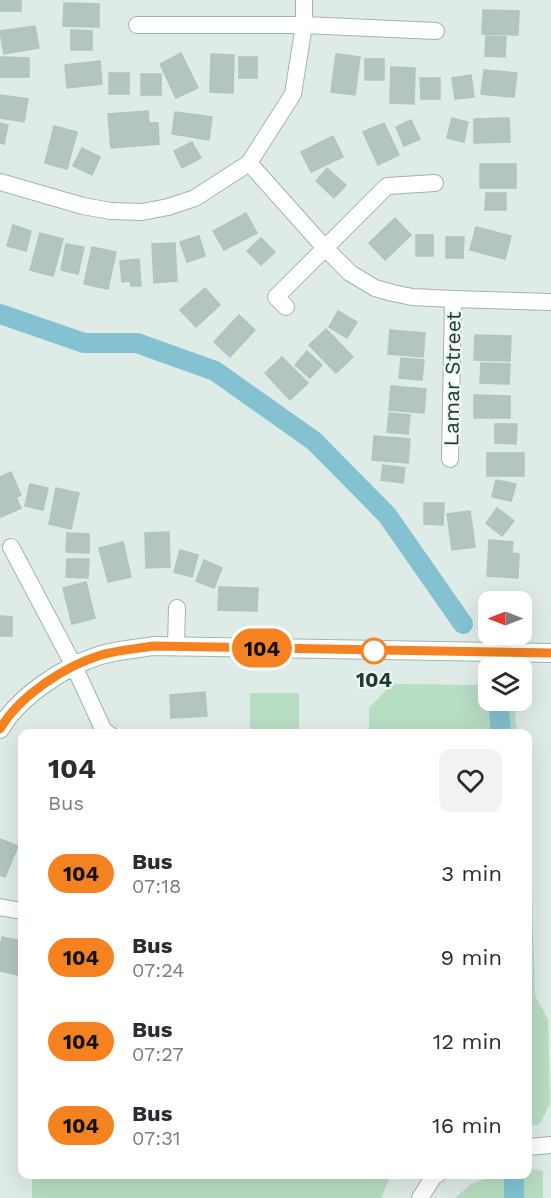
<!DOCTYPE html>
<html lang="en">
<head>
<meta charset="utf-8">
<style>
  body { margin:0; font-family:"Work Sans",sans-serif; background:#f2f2f3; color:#2b2b33; height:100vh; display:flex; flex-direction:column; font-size:22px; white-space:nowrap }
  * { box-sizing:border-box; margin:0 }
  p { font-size:20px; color:#7c7c81 }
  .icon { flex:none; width:33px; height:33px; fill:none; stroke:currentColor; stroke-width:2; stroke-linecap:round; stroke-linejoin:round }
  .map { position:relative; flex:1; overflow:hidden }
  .details { position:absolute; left:18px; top:729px; width:514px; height:450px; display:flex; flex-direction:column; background:#fff; border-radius:12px; box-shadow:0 6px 24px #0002 }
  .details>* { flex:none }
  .badge { padding:0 12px; border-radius:20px; font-size:21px; line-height:39px }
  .needle { width:39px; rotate:270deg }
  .buttons { position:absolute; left:478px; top:591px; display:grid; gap:12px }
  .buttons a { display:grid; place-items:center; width:54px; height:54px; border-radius:12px; background:#fff; box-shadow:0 6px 24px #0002; font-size:30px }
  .map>.badge { position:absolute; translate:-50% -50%; box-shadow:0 0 0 3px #fff }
  .round { display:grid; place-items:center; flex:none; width:63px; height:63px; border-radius:12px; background:#f2f2f3 }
  .headline { display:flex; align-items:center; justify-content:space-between; height:102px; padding:0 30px }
  h1 { font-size:28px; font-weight:700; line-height:45px }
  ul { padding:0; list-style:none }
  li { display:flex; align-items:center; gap:18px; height:84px; padding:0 30px }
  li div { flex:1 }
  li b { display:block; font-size:22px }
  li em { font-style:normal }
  li .badge { min-width:66px; font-weight:700; text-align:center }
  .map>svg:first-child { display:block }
  .green { fill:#b7ddc3 }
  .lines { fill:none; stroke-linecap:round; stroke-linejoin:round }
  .canal { stroke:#84c2d2; stroke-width:20 }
  .building { fill:#b4c5bf; stroke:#b1c4bd; stroke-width:1.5 }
  .street-casing { stroke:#a2b3ad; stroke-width:18 }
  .secondary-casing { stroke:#9db7af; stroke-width:20 }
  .street { stroke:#fff; stroke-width:16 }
  .secondary { stroke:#fff; stroke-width:18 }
  .line-casing { stroke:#fff; stroke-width:14 }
  .line { stroke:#f58220; stroke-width:9 }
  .stop-dot { fill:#fff; stroke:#f58220; stroke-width:3 }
  .labels { text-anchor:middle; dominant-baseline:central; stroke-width:4.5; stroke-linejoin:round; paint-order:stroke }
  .street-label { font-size:21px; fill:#1f3b35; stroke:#eff7f4 }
  .stop-label { font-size:21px; font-weight:bold; fill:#1f3b35; stroke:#eff7f4 }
</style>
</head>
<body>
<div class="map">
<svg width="551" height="1198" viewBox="0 0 551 1198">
  <rect width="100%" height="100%" fill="#dfebe6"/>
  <!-- green -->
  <path class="green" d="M392,684L489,685V700L517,701L515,718L518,733H369V708Z
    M250,693H299V733H250Z
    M528,799L530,813L535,996L548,1019L550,1104L539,1125H528Z
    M528,1168L543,1171V1198H455L471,1184L496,1175L528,1174Z
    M32,1175V1174L391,1175L381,1198H32Z"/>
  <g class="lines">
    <!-- canal -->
    <path class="canal" d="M0,314L84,343H137L215,371L314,441L387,515L463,624
      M498,700L501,734
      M514,1198V1174"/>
  </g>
  <!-- building -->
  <path class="building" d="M0,0H21V11H0Z
    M64,3L99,4V27L63,26Z
    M483,10L519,11L518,35L482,34Z
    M35,26L39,48L4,54L0,31Z
    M71,30L92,31V50H71Z
    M486,36L506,37L505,57L485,56Z
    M181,53L198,88L176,98L160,64Z
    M211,54L234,55L233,93L210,92Z
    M336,54L360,57L355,95L331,92Z
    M0,57L29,58V77H0Z
    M239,57H257V78H239Z
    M365,59H384V80H365Z
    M100,61L102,84L67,88L65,65Z
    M391,67L415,68L414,104L390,103Z
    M484,70L517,73L514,97L481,94Z
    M109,73H129V94H109Z
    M141,74H161V95H141Z
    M471,75L474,97L455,99L452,78Z
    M420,78H440V99H421Z
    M0,95L28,99L24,122L0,118Z
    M148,111L149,123H158L159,144L111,148L108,114Z
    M175,112L212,117L209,140L172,134Z
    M452,118L468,122L464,142L447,138Z
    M509,118L510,142L474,143V119Z
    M411,120L420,139L404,146L396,127Z
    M0,123L8,125L4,144L0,143Z
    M384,123L399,155L378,165L363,132Z
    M54,126L77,132L67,169L45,163Z
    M333,136L343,157L311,172L301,152Z
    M192,142L201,158L182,168L174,151Z
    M82,148L100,157L92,175L73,166Z
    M480,164H516V188H480Z
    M327,168L346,185L334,198L316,181Z
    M486,193H506V210H485Z
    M246,213L257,233L224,250L213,231Z
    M395,218L411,235L385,260L369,243Z
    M13,225L31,231L26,251L7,246Z
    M476,227L511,236L505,259L470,250Z
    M40,233L63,239L53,276L30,270Z
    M416,235H433V256H416Z
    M199,236L205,256L187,262L180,242Z
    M446,237H464L463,258H446Z
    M261,238L275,252L261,265L247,251Z
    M175,243L177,281L154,283L152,244Z
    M66,244L84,247L78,274L61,270Z
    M92,247L116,252L108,289L84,284Z
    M139,259L141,286H131L130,281L122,282L120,261Z
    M205,288L220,305L196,327L180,310Z
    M338,311L357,322L347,338L329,327Z
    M239,315L255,330L230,357L214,342Z
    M326,329L353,357L336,373L309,345Z
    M390,330L425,333L423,357L388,354Z
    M475,335L511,336L510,361L474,360Z
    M307,351L322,365L310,378L295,365Z
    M282,357L308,383L290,400L265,373Z
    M401,358L424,360L422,380L399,378Z
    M481,363L510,364L509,384L480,383Z
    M391,386L426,389L424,413L389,410Z
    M474,395L510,396V418H474Z
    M389,413L410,415L408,434L387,432Z
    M495,424H517L516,444L495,443Z
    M374,436L410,439L408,463L372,460Z
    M487,453H524V476H487Z
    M383,465L405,468L403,483L381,480Z
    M11,472L21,495L16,497L21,508L1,517L0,477Z
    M496,480L516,484L511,501L492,497Z
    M30,484L48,488L43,510L25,506Z
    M56,488L79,493L71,529L49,524Z
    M424,503H444L443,525L424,524Z
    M497,508L514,521L502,536L486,523Z
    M470,511L475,547L452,550L447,514Z
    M169,532L170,567L146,568L145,533Z
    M67,533L89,534V553L66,552Z
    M489,540L513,542L512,553L519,554L518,578L487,576Z
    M123,542L131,577L108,582L99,548Z
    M180,550L198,555L192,577L174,572Z
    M67,559H89L88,578L66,577Z
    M204,560L222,568L214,588L196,581Z
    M86,582L95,618L72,624L63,588Z
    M219,587L258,588L257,611L218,610Z
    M0,616L12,617V636H0Z
    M205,692L207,716L171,718L170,695Z
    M0,839L18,846L5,877L0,875Z
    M2,937L22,941V957L19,975L0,971V948Z"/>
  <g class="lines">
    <defs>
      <path id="street" d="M137,25H304L436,31
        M249,163L324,247L350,273L375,288L393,293L412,297L453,299L551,302
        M0,182L83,206L111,211L142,212L168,207L195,198L249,163L293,94L304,25V0
        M286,307L276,297L387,186L435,183
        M450,459L453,299
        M11,547L74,666L104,731L109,734
        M176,646L177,608
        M0,907L22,911
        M528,1147L551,1145
        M420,1198L434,1176L438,1174"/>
      <path id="secondary" d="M0,729C19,696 65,666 101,655C118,650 136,649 153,646L551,653"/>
    </defs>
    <!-- street casing -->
    <use href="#street" class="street-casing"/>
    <!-- secondary casing -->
    <use href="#secondary" class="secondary-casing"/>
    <!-- street -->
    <use href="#street" class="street"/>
    <!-- secondary -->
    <use href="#secondary" class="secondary"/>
  </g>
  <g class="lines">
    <defs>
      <path id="line" d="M0,729C19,696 65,666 101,655C118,650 136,649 153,646L551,653"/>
    </defs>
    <!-- line casing -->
    <use href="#line" class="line-casing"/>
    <!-- line -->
    <use href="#line" class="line"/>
  </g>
  <!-- markers -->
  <circle class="stop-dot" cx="374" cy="651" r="12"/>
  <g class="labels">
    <!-- street labels -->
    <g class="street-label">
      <text transform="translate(452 379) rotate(-89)">Lamar Street</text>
    </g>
    <!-- stop labels -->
    <g class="stop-label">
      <text x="374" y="679">104</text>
    </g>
  </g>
</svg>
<div class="buttons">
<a><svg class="needle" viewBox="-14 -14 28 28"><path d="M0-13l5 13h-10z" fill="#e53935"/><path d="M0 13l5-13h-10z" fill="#7c7c81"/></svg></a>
<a><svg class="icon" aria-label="layers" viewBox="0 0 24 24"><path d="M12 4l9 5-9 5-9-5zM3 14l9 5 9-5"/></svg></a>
</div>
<b class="badge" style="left:262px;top:648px;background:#f58220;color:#111">104</b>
<section class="details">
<div class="headline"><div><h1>104</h1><p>Bus</p></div><a class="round"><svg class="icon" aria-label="heart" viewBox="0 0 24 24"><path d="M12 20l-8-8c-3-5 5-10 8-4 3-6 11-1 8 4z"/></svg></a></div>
<ul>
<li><span class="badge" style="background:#f58220;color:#111">104</span><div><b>Bus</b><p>07:18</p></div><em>3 min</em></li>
<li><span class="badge" style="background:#f58220;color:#111">104</span><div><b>Bus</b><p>07:24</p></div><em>9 min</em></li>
<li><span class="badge" style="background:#f58220;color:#111">104</span><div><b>Bus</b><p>07:27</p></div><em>12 min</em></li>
<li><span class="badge" style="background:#f58220;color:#111">104</span><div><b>Bus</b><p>07:31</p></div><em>16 min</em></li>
</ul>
</section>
</div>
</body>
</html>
